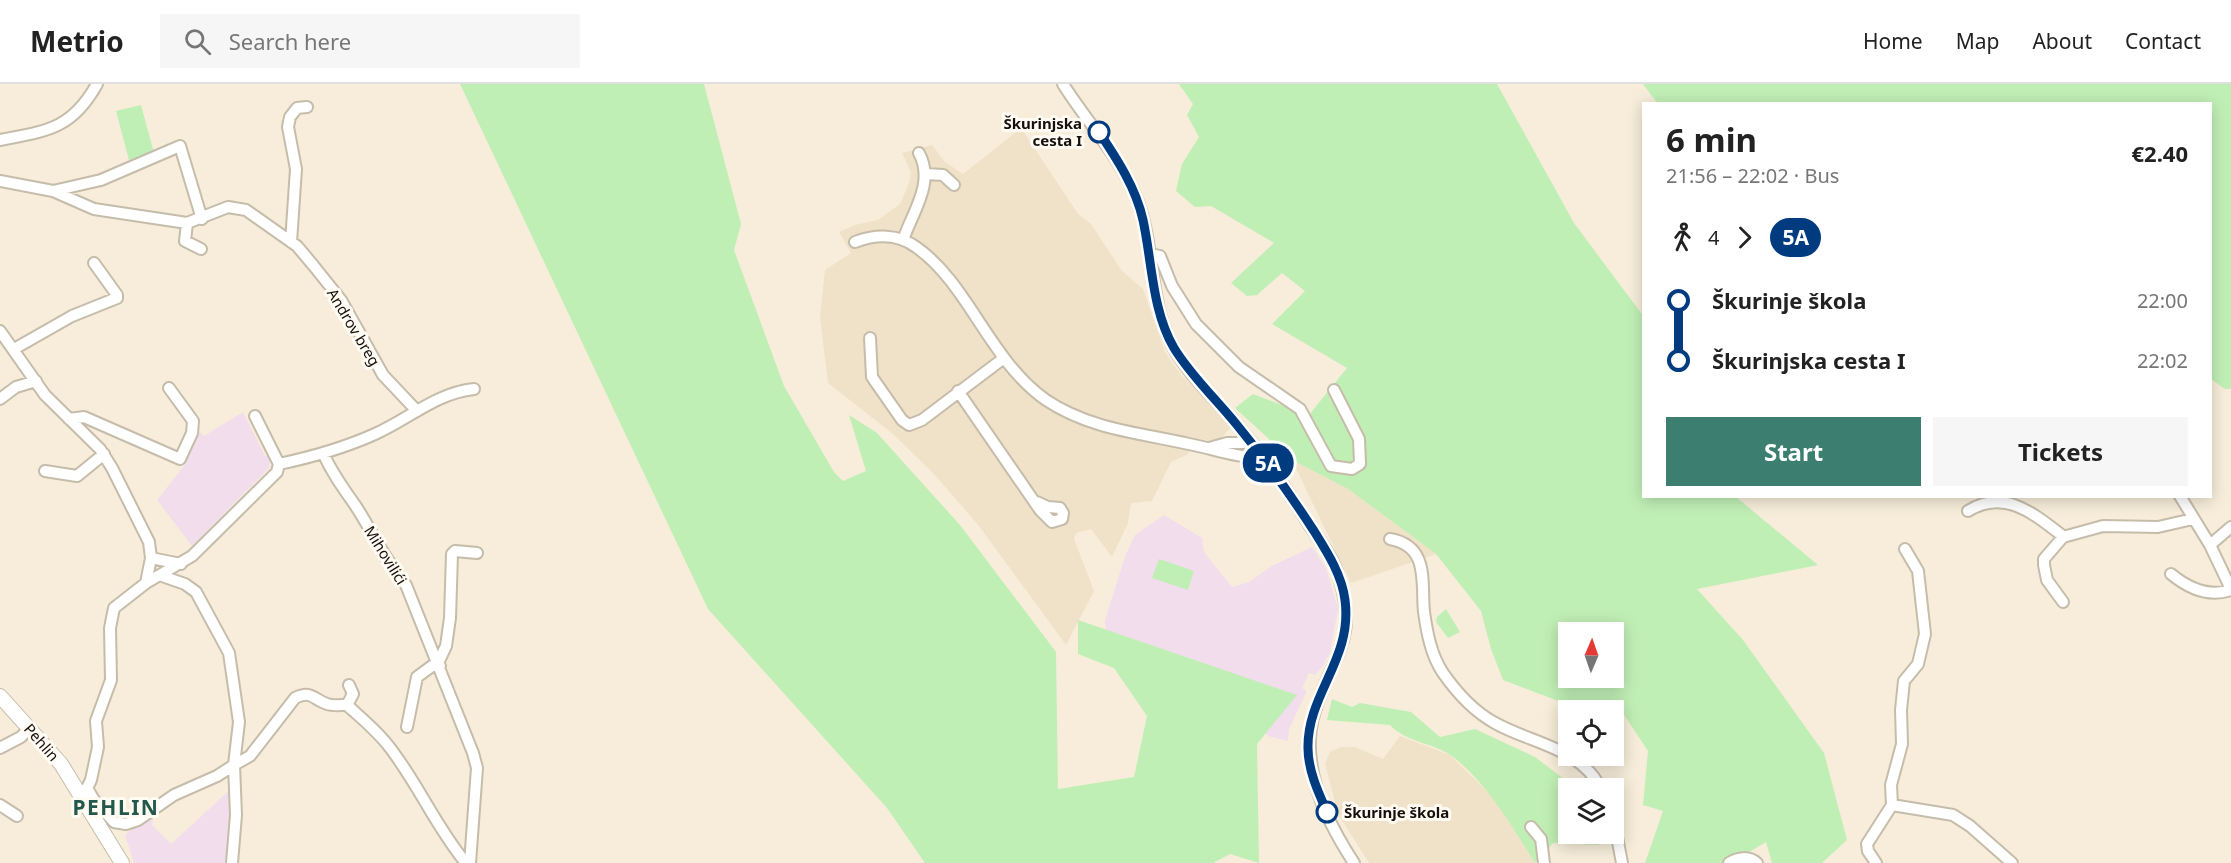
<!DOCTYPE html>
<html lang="en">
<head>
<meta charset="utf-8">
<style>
  body { margin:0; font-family:"Noto Sans",sans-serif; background:#f6f6f6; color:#222; height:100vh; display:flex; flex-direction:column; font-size:22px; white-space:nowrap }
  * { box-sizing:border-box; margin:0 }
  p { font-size:20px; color:#767676 }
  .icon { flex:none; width:33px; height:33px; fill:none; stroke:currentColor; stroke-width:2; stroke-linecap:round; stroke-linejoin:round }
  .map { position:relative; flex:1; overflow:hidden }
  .side { position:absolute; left:1642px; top:18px; width:570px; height:396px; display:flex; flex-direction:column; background:#fff; border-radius:0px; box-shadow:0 3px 15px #0003 }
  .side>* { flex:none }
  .badge { padding:0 12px; border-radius:20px; font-size:21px; line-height:39px }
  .needle { width:39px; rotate:2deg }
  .fabs { position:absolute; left:1558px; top:538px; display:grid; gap:12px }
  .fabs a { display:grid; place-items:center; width:66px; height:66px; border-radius:0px; background:#fff; box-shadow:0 3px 15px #0003; font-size:30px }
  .map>.badge { position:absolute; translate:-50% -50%; box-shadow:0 0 0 3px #fff }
  .legs { display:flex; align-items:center; gap:9px; height:66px; padding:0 24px; font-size:20px }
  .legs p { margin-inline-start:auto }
  .headline { display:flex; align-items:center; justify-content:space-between; height:102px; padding:0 24px }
  h1 { font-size:33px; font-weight:700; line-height:45px }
  .action { display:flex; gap:12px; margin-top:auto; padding:12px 24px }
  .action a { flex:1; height:69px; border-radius:0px; background:#3c7e6f; color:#fff; font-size:24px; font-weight:700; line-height:69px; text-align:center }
  .action a+a { background:#f6f6f6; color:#222 }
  ul { padding:0 24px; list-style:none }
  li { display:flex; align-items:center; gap:21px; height:60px; font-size:22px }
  li i { display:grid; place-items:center; width:9px; height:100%; margin:0 8px; background:currentColor }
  li i::after { content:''; width:15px; height:15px; margin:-8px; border:4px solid; border-radius:50%; background:#fff }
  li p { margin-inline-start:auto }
  li:first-child i { background:linear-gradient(#0000 50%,currentColor 0) }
  li:last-child i { background:linear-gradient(currentColor 50%,#0000 0) }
  header { display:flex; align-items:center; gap:36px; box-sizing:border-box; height:84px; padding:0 30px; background:#fff; border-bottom:2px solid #e0e0e0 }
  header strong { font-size:28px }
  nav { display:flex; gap:33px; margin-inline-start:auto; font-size:21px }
  .search { width:420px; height:54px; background:#f6f6f6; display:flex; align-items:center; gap:15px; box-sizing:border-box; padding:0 21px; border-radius:0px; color:#767676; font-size:22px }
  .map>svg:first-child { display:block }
  .built { fill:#f0e2c9 }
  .education { fill:#f2ddec }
  .green { fill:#c0efb5; fill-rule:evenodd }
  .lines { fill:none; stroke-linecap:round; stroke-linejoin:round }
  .minor-casing { stroke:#c6bcaa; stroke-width:14 }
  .major-casing { stroke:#c6bcaa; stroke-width:16 }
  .minor { stroke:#fff; stroke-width:10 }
  .major { stroke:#fff; stroke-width:14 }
  .line-1-casing { stroke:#fff; stroke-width:14 }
  .line-1 { stroke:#003b80; stroke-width:9 }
  .stop-1-dot { fill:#fff; stroke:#003b80; stroke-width:3 }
  .labels { text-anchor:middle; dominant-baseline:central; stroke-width:6; stroke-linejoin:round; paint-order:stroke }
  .stop-label { font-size:15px; font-weight:bold; fill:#14110b; stroke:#fffbf3; text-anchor:end }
  .street-label { font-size:15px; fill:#14110b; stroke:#fffbf3 }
  .district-label { font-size:21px; font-weight:bold; letter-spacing:1.5px; fill:#23584c; stroke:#fffbf3 }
</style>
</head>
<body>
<header>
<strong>Metrio</strong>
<div class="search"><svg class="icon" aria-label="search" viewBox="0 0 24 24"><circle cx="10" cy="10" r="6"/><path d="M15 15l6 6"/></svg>Search here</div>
<nav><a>Home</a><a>Map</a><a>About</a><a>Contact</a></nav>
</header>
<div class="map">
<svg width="2231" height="779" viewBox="0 0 2231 779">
  <rect width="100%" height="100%" fill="#f7edda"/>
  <!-- built -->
  <path class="built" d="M1021,44L1078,130L1091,140L1122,187L1143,205L1165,268L1181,291L1230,340V344L1219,357L1194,355L1188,370L1171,378L1152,417L1131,419L1128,439L1112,473L1091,445L1076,449L1074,455L1094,507L1066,561L979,442L934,390L893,350L828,299L820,233L825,186L851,169L839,148L855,141L878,136L900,120L909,99L911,88L902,69L932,61L945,78L963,90Z
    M1292,376L1348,405L1436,470L1351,499Z
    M1400,652L1450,671L1496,716L1535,779H1369L1338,730L1325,679L1330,668L1341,663H1355L1383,675Z"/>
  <!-- education -->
  <path class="education" d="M243,328L265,372H269L270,383L192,462L157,416L184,382L198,346L204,352Z
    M1164,431L1202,454L1204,468L1232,503L1249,498L1272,482L1312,463L1326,484L1338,525L1330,568L1323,582L1315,591L1309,589L1302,604L1307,607L1289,645L1288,657L1268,652L1260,643L1106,551L1105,536L1126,470L1135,451Z
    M233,703L234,779H134L125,751L142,736L153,734L152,741L171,760Z"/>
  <!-- green -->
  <path class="green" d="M460,0H704L741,140L734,166L784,302L834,388L843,397L866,387L849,331L877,349L960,441L1056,568L1058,705L1134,693L1147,632L1114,584L1078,570V536L1297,611L1257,660L1259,779L1230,770L1213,779H925L887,724L708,525Z
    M1179,0H1497L1574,139L1644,233V412L1736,413L1818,481L1697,505L1743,556L1824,669L1847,756L1822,779H1772L1766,758L1731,779H1645L1663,727L1643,721L1648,667L1623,629L1569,621L1503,596L1491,565L1481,527L1436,470L1348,405L1292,376L1235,324L1253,310L1309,331L1347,284L1272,240L1305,207L1282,189L1257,211L1247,212L1231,199L1274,159L1211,122L1195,123L1176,107L1182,80L1199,53L1187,31L1193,20ZM1569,549H1614V594H1569Z
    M1643,0H2231V305H2225L2211,295V20H1658Z
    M141,21L154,69L129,76L116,27Z
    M1159,475L1194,487L1188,506L1152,494Z
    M1446,525L1460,548L1448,554L1436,538L1437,533Z
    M1332,615L1352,623L1360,619L1411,628L1440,653L1475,645L1535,673L1577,705H1569V750H1596L1599,761L1553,759L1535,779C1511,741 1488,700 1452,672C1432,658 1407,659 1390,641L1327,636Z"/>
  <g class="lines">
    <defs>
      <path id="minor" d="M1063,0C1088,40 1121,73 1138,118C1155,164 1149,219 1173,263C1188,290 1213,313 1233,336C1262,370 1287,405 1310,442C1321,458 1334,475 1339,493C1359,557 1332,572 1315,627C1298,679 1325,735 1354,779
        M0,56C47,47 72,45 97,0
        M926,90L943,91L954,101
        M0,97L53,107L94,125L187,139L228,123L246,126L297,162L313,181L341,216L383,291L417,327
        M53,107L101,96L180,62L202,135
        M187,139L185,157L201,165
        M903,156C913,127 935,99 919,69
        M291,158L296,85L288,43L290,33L297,24L307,23
        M855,158C876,150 898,150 916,163C968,199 990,277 1046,316C1089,345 1140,349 1189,360C1215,365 1237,374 1265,374
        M1150,170L1160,172L1172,202L1196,240L1239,283L1300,325L1331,382L1352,385L1360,380L1359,355L1334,306
        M0,247L45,311L100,365L112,384L149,458L151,474L146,499
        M870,254L872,293L902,336L909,341L922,336L1004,274
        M14,265L72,232L117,214V211L94,179
        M958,307L1040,426L1052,438L1062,435L1063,429L1060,424L1048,423L1037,418
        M0,315L16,303L36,297
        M255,332L279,380
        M69,335L84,333L180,375L192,349L193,337L169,304
        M1209,364L1227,359H1252
        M323,369C332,389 343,404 355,421C373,448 385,477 406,501L473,669L477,684L470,779
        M45,387L77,392L104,370
        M2180,412L2210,461L2231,505
        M1968,427C2005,404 2034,430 2064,453
        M1390,455C1430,462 1421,499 1424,528C1427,549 1431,571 1443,589C1457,609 1473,627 1495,639C1530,659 1582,664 1601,705
        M2210,461L2231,443
        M151,474L181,480
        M2171,490C2188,504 2208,514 2231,506
        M2063,518L2047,496L2044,481V475L2063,453L2103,442L2158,443L2193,435
        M438,579L446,562L450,534L452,470L455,467L477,469
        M347,621L353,610L349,601
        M407,643L417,593L432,582H440
        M0,664L21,653L30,643
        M87,704L94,716L114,738L126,740L138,736L174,711L217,692L234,681L239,638L229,569L196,508L185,500L162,492
        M80,708L87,704L91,696L98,663L96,637L111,596L110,544L114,524L146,499L192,472L277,388L279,380C312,373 344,364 375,350C409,335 436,309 474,305
        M0,721L17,732
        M1892,721L1891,701L1902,660L1901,626L1904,597L1918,580L1925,550L1918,487L1905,465
        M1614,737L1622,779
        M1531,743L1541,755L1544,779
        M232,779L236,731L234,681L250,672L295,614C311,606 313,615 327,620C333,622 341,621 347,621C360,633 375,645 387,660C417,697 435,742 466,779
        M1729,779C1738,773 1749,772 1757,779
        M1876,779L1868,767L1867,760L1892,721L1953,731L1970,742L2012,779"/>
      <path id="major" d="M0,612L61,680L122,779"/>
    </defs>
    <!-- minor casing -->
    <use href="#minor" class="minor-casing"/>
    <!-- major casing -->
    <use href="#major" class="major-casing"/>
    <!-- minor -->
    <use href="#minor" class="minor"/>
    <!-- major -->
    <use href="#major" class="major"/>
  </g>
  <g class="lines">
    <defs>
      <path id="line-1" d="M1099,48C1117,75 1136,104 1143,136C1152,177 1152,227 1174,264C1191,292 1216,315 1237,341C1265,375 1290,410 1314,447C1327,468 1342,491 1345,516C1353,575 1307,610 1308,664C1308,686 1318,708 1327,728"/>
    </defs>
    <!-- line-1 casing -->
    <use href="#line-1" class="line-1-casing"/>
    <!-- line-1 -->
    <use href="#line-1" class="line-1"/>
  </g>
  <!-- markers -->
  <g class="stop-1-dot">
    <circle cx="1099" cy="48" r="10"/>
    <circle cx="1327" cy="728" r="10"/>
  </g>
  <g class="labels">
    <!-- stop labels -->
    <g class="stop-label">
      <text x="1082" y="39">Škurinjska<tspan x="1082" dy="17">cesta I</tspan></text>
      <text x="1344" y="728" text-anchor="start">Škurinje škola</text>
    </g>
    <!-- street labels -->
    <g class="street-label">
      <text transform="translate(354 243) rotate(59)">Androv breg</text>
      <text transform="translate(386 471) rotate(58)">Mihovilići</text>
      <text transform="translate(42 658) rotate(49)">Pehlin</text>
    </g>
    <!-- district labels -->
    <g class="district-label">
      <text x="116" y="723">PEHLIN</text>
    </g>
  </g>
</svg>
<div class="fabs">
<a><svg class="needle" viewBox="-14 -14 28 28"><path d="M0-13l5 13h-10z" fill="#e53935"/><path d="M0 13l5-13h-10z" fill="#767676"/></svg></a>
<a><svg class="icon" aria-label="locate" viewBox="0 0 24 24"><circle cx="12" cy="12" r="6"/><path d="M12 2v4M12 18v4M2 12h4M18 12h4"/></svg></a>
<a><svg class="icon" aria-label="layers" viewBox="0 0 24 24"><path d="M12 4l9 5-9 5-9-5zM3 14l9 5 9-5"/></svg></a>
</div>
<b class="badge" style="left:1268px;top:379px;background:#003b80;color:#fff">5A</b>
<section class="side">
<div class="headline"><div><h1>6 min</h1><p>21:56 – 22:02 · Bus</p></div><b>€2.40</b></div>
<div class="legs"><svg class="icon" aria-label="walk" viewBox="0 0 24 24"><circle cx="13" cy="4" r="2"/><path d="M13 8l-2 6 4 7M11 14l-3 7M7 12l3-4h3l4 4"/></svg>4<svg class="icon" aria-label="forward" viewBox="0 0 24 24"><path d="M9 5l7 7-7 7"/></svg><b class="badge" style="background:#003b80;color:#fff">5A</b></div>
<ul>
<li><i style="color:#003b80"></i><b>Škurinje škola</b><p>22:00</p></li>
<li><i style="color:#003b80"></i><b>Škurinjska cesta I</b><p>22:02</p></li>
</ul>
<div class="action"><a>Start</a><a>Tickets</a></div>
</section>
</div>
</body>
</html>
